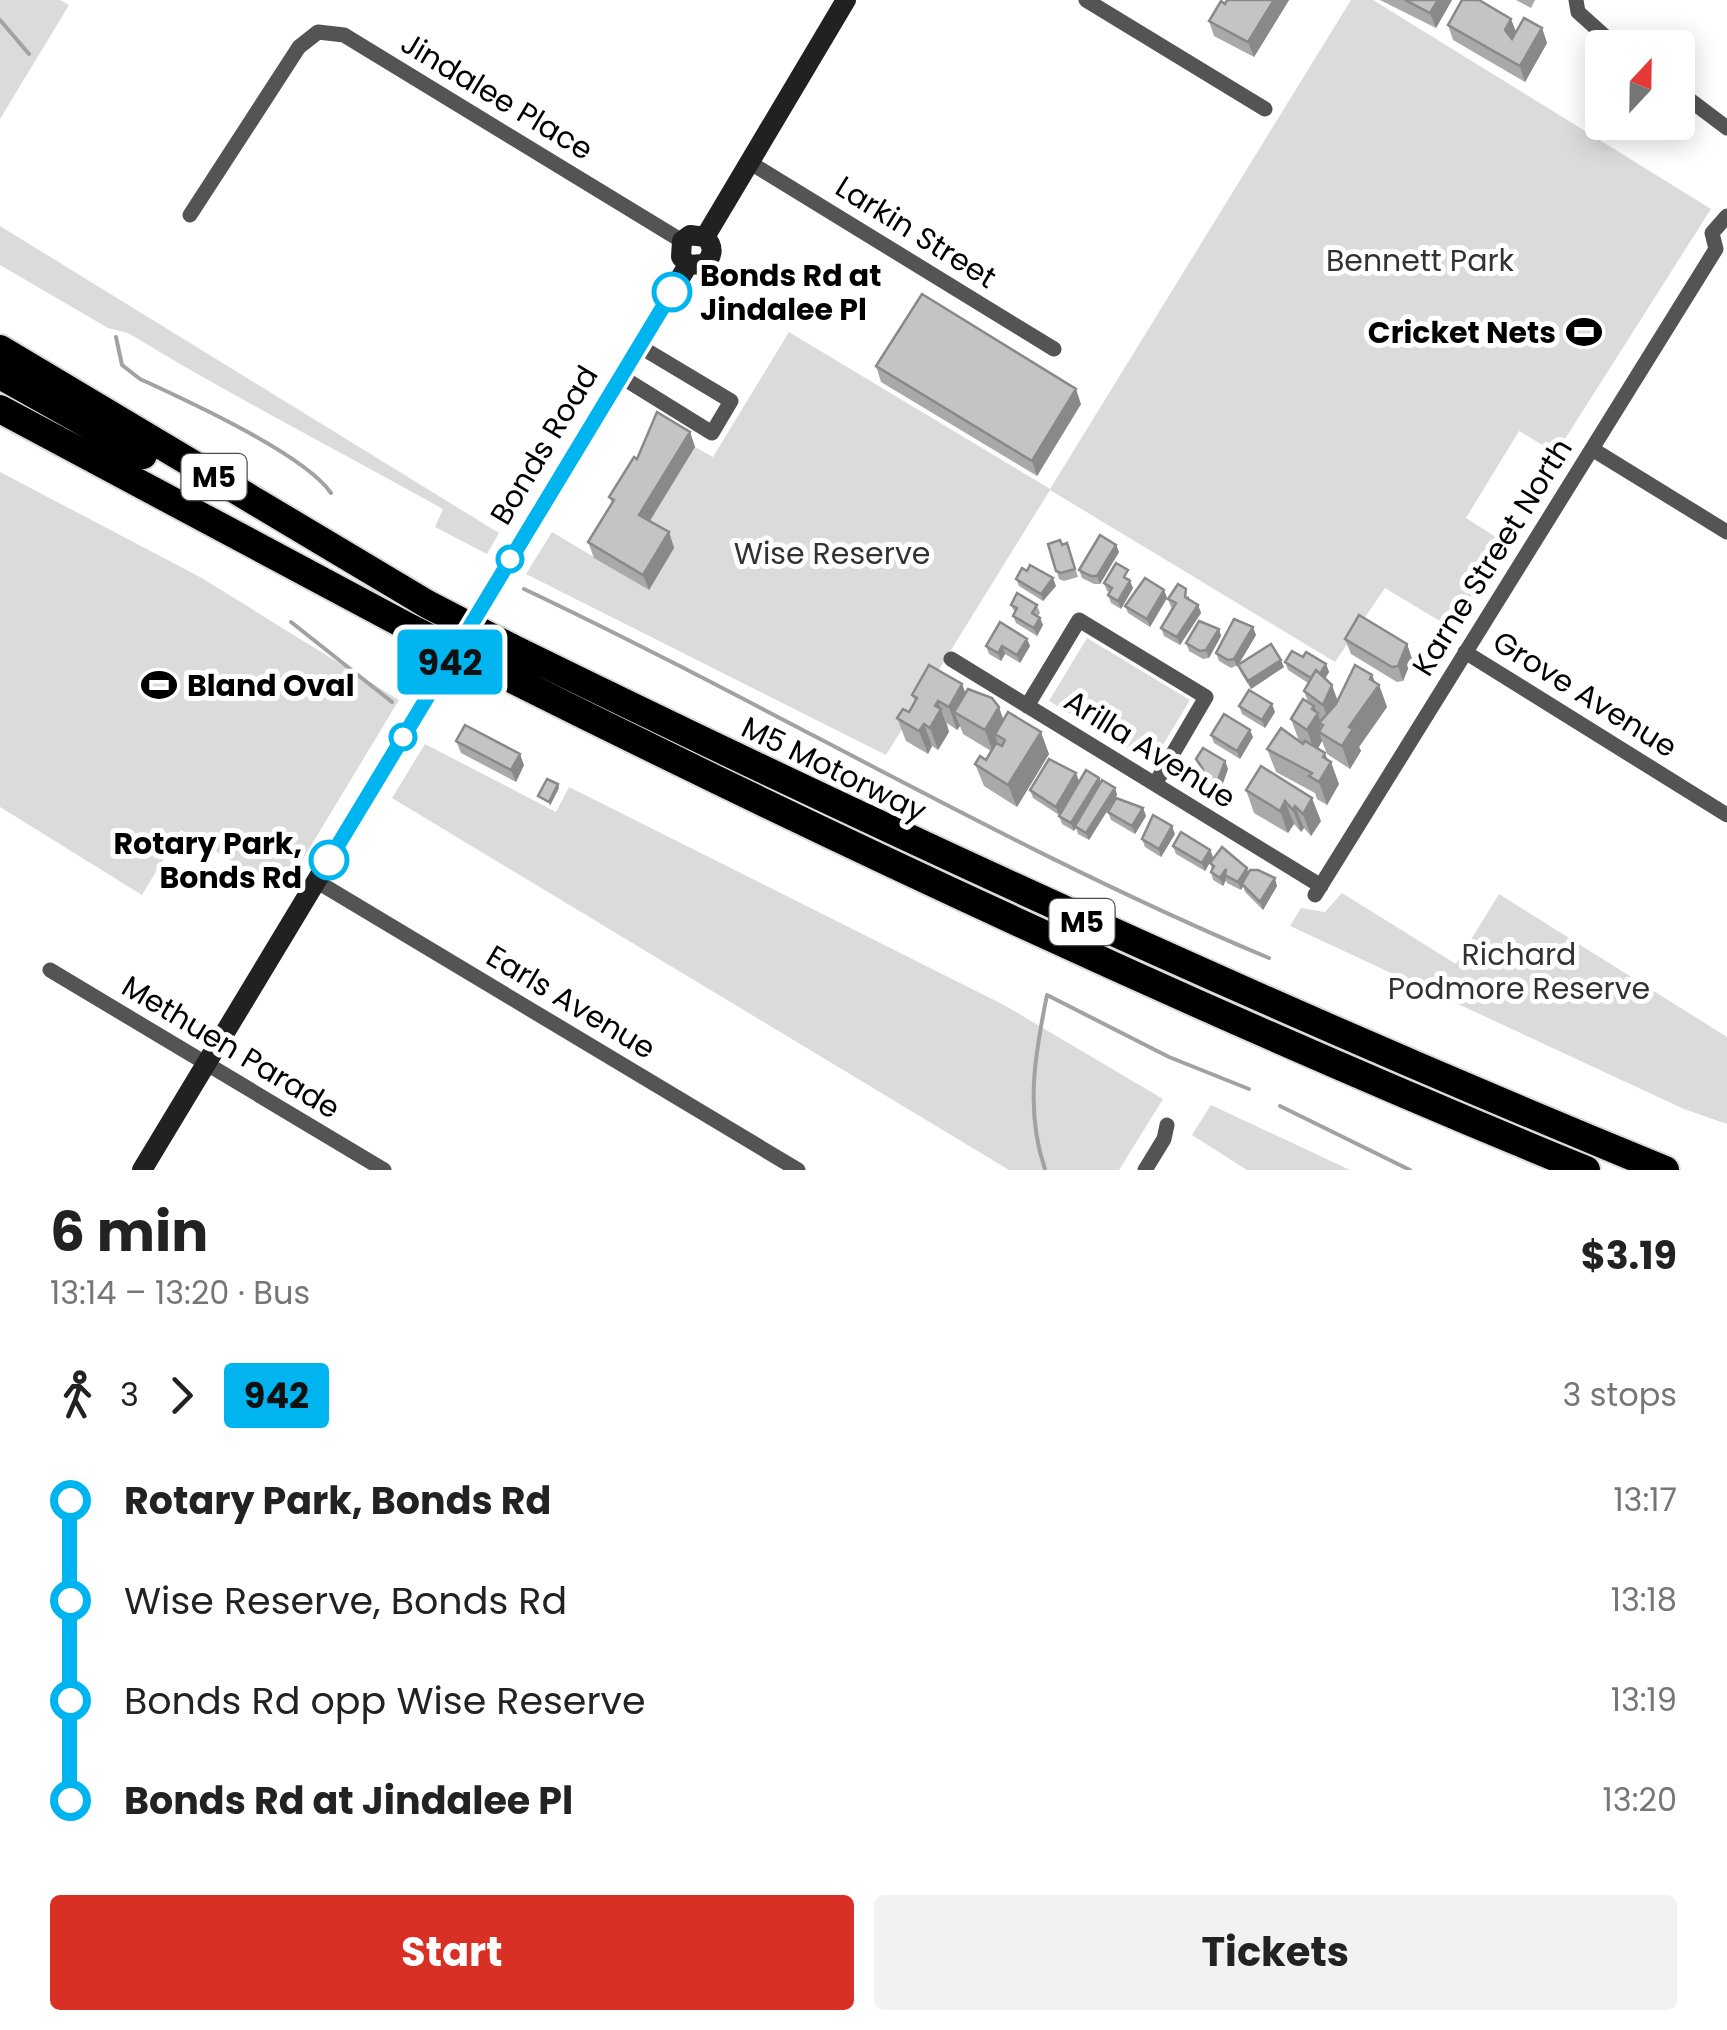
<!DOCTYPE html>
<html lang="en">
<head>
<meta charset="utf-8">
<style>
  body { margin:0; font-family:Poppins,sans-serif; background:#f2f2f2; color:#222; height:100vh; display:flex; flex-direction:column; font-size:38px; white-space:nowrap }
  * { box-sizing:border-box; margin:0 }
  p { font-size:32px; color:#767676 }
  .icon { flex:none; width:55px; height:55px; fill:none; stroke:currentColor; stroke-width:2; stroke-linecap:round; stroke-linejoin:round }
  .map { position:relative; height:1170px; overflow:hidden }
  .side { display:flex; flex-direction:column; background:#fff; flex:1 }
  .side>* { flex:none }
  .badge { padding:0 20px; border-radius:8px; font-size:35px; line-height:65px }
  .needle { width:65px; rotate:22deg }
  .fabs { position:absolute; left:1585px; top:30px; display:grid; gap:20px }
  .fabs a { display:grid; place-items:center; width:110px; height:110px; border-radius:10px; background:#fff; box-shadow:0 5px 25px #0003; font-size:50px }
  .map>.badge { position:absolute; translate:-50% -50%; box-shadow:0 0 0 5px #fff }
  .legs { display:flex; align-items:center; gap:15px; height:110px; padding:0 50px; font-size:32px }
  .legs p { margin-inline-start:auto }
  .head { display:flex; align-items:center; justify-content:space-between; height:170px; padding:0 50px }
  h1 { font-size:55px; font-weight:700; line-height:75px }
  .primary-button { display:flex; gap:20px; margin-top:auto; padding:20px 50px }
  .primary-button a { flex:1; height:115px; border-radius:10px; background:#d93025; color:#fff; font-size:40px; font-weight:700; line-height:115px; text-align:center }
  .primary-button a+a { background:#f2f2f2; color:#222 }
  ul { padding:0 50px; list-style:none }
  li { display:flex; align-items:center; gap:35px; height:100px; font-size:38px }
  li i { display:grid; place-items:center; width:15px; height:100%; margin:0 12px; background:currentColor }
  li i::after { content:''; width:25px; height:25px; margin:-12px; border:8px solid; border-radius:50%; background:#fff }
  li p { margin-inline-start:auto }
  li:first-child i { background:linear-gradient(#0000 50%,currentColor 0) }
  li:last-child i { background:linear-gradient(currentColor 50%,#0000 0) }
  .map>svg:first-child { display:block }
  .green { fill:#dbdbdb }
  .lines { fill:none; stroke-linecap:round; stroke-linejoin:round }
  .stream { stroke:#a2a2a2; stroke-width:4 }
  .highway-casing { stroke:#dbdbdb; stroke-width:32 }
  .street { stroke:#545454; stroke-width:15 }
  .secondary { stroke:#212121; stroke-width:20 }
  .highway { stroke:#000; stroke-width:28 }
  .highway-bridge-casing { stroke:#dbdbdb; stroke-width:32; stroke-linecap:butt }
  .highway-bridge { stroke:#000; stroke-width:28 }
  .wall { fill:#a9a9a9 }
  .shaded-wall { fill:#898989 }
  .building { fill:#c4c4c4; stroke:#898989; stroke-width:2.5 }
  .line-1-casing { stroke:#fff; stroke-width:22 }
  .line-1 { stroke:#00b5ef; stroke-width:15 }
  .stop-1-dot { fill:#fff; stroke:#00b5ef; stroke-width:5 }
  .labels { text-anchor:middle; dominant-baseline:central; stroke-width:10; stroke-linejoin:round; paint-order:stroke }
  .shield { fill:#fff; stroke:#4c4c4c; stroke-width:2.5 }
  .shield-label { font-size:28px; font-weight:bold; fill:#000 }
  .street-label { font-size:30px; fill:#000; stroke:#fff }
  .park-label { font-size:30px; fill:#323232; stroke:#fff }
  .stop-label { font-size:30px; font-weight:bold; fill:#000; stroke:#fff; text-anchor:start }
  .poi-label { font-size:30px; font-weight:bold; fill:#000; stroke:#fff; text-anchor:end }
</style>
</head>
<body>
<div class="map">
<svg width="1727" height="1170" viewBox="0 0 1727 1170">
  <rect width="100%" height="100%" fill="#fff"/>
  <!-- green -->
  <path class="green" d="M0,0H60L69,5L0,119Z
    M1351,0H1373L1711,209L1556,453L1519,431L1466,518L1502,541L1453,629L1385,588L1335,662L1050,490L886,755L526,574L552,532L649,590L644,530L695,447L713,457L789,332L1050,489Z
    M0,226L499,533L487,554L435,527L443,509C338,450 231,396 128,333L108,328L0,265Z
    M0,472L200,577L399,700L283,892L181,830L142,895L0,807Z
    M1087,638L1190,700L1152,763L1049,701Z
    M425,744L556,812L569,787L1004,1005L1163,1099L1119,1170H1009L392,798Z
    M1342,893L1456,964L1499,894L1727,1037V1124L1684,1109L1290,926L1301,908L1325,912Z
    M1211,1105L1350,1170H1247L1192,1135Z"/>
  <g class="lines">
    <!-- stream -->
    <path class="stream" d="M0,20L29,54
      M116,337L122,365L140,379C186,400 304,454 331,493
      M524,589C775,708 1013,851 1269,958
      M291,622L392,702
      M1280,1106L1410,1170
      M1045,1169C1025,1111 1035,1054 1047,995L1169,1057L1249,1089"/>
    <defs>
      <path id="highway" d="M0,349L427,604
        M0,375L143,455
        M0,409L412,629
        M510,647C891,834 1272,1009 1665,1170
        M496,671C853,850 1216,1018 1586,1170"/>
    </defs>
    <!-- highway casing -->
    <use href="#highway" class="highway-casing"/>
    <!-- street -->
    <path class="street" d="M1086,0L1265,109
      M1576,0L1578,12L1618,48
      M1678,91L1727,128
      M749,162L1054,349
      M190,215L299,47L318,32L344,35L682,241
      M1716,249L1712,233L1727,216
      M620,376L712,433L731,401L639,346
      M1592,449L1727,532
      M1465,652L1727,815
      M951,659L1321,886
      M1027,706L1079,620L1206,697L1155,784
      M316,881L798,1170
      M1315,895L1716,249
      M50,970L384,1170
      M1145,1170L1164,1139L1167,1125"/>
    <!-- secondary -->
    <path class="secondary" d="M705,237L846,0
      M688,265L681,257L682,241L690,235L705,237
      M688,265L704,264C714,256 714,246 705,237
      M142,1170L688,265"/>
    <!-- highway -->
    <use href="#highway" class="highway"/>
    <defs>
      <path id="highway-bridge" d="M427,604L510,647
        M412,629L496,671"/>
    </defs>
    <!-- highway-bridge casing -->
    <use href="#highway-bridge" class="highway-bridge-casing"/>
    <!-- highway-bridge -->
    <use href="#highway-bridge" class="highway-bridge"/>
  </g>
  <!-- wall -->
  <path class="wall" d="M1289,0L1254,57L1214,36L1209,21L1225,4Z
    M1380,0H1452L1436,28Z
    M1516,0H1535L1531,8Z
    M1448,25L1516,32L1542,28L1547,43L1525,82L1453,40Z
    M876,366L1081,404L1037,476L881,382Z
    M690,432L695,447L650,521L669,532L674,548L649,590L594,558L588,542L612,503L609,497L637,459Z
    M1067,543L1078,577L1064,581L1059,579L1048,544L1062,545Z
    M1116,545L1119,552L1100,584H1094L1082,578L1079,570Z
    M1131,578L1129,580L1133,588L1121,609L1111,603L1108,595L1110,592L1107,591L1104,583Z
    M1016,579L1056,586L1043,601L1019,586Z
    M1164,590L1167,598L1150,627L1128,613L1125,606Z
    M1189,596V599L1198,605L1201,613L1180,645L1164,636L1161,628L1173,608L1171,607L1168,599Z
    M1011,605H1037L1040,613L1038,616L1040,618L1043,625L1037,636L1016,623L1013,616L1015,613Z
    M1219,629L1221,636L1209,658L1203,659L1189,651L1186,643Z
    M1256,635L1238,665L1284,667L1251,689L1241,673L1238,665L1231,668L1219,661L1216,653Z
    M1027,639L1030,646L1020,663L1005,654L1001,661L989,654L986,646Z
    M1345,639L1407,644L1412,659L1403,681L1397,682L1351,654Z
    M1303,657L1326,664L1329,672L1325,678L1338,701L1372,675L1375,682L1379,685L1387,707L1359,747L1361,751L1350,769L1327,754L1322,741L1318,749L1328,760L1339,784L1327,805L1317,799L1315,793L1276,772L1267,749L1299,741L1291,719L1308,702L1304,691L1308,683L1288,670L1285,662Z
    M966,693L1049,754L1017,807L984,786L975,764L986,760L991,751L963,734L960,726L957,730L947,723L949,732L938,750L932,746L928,754L906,741L897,718L909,712L915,702L912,695Z
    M1239,706L1275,712L1265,728L1242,714Z
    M1211,735L1253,737L1240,759L1214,743Z
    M456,741L524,765L516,782L461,753Z
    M1196,759L1225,761L1228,769L1219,794L1202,784L1199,776L1202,771Z
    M1261,766L1321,821L1311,836L1304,828L1301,832L1294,824L1288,833L1254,813L1246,790Z
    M1099,778L1101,782L1115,788L1117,795L1089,840L1078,834L1076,828L1074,831L1062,824L1059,816Z
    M1079,781L1059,815L1033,798L1030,790Z
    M1143,808L1146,816L1135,834L1111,820L1108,812Z
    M1175,834L1161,857L1145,847L1142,839Z
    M1173,846L1210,850L1213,857L1205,871L1176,854Z
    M1210,863L1247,868L1248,873L1277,886L1263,910L1245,892L1243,886L1241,890L1227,883L1226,880L1223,886L1213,880L1211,872L1212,869Z"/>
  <!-- shaded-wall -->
  <path class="shaded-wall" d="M1274,0H1289L1254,57L1248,42Z
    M1438,0H1452L1436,28L1430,13Z
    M1511,19L1517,34L1510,45L1505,30Z
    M1542,28L1547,43L1525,82L1520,66Z
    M1076,389L1081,404L1037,476L1032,461Z
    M690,432L695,447L644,530L639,515Z
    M669,532L674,548L649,590L643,575Z
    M1116,545L1119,552L1100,584L1097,576Z
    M1053,578L1056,586L1043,601L1041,594Z
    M1130,581L1133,588L1121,609L1118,601Z
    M1164,590L1167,598L1150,627L1147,619Z
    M1198,605L1201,613L1180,645L1177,637Z
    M1040,618L1043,625L1037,636L1034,628Z
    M1253,627L1256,635L1237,667L1234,659Z
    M1219,629L1221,636L1209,658L1206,650Z
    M1027,639L1030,646L1020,663L1017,655Z
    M1407,644L1412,659L1403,681L1398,666Z
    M1002,646L1005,654L1001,661L998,653Z
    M1281,660L1284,667L1251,689L1248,681Z
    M1326,664L1329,672L1319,689L1316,681Z
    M1372,675L1377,688L1379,685L1387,707L1359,747L1361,751L1350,769L1342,746Z
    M962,684L971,707L954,712L960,726L957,730L949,707Z
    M1332,685L1340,707L1331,727L1323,705Z
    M938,701L949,732L938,750L930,728L935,706Z
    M1272,704L1275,712L1265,728L1262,720Z
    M1314,706L1322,724L1319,723L1323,735L1319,732L1322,741L1315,753L1307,730Z
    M999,707L1007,730L995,734L998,745L993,753L985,730Z
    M924,724L932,746L928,754L919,731Z
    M1250,730L1253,737L1240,759L1237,751Z
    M1041,732L1049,754L1017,807L1008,785Z
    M1325,753L1329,764L1331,762L1339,784L1327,805L1319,782L1323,757Z
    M520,754L524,765L516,782L511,770Z
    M1225,761L1228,769L1219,794L1216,786Z
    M1076,773L1079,781L1059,815L1056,807Z
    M1099,778L1102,786L1074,831L1071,823Z
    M558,784L559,788L550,806L549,802Z
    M1115,788L1117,795L1089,840L1086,833Z
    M1312,798L1321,821L1311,836L1303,814Z
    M1285,801L1294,824L1288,833L1280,811Z
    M1295,806L1304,828L1301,832L1293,810Z
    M1143,808L1146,816L1135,834L1132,826Z
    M1172,826L1175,834L1161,857L1159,849Z
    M1210,850L1213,857L1205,871L1202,863Z
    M1247,868L1249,876L1241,890L1238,882Z
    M1226,869L1225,875L1226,880L1223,886L1220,878Z
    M1275,878L1277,886L1263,910L1260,902Z"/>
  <!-- building -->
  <path class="building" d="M1227,0H1274L1248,42L1209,21L1221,1L1225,4Z
    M1405,0H1438L1430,13Z
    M1462,0H1479L1511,19L1505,30L1512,39L1524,18L1542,28L1520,66L1448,25Z
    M922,294L1076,389L1032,461L876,366Z
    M657,412L690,432L639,515L669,532L643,575L588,542L614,500L609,497L634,457L637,459Z
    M1100,535L1116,545L1097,576H1091L1079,570Z
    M1060,540L1062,545L1067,543L1075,569L1061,573L1056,571L1048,544Z
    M1116,563L1128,570L1124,577L1130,581L1118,601L1108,595L1112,588L1104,583Z
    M1030,565L1053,578L1041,594L1016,579L1022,568L1027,571Z
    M1145,578L1164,590L1147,619L1125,606Z
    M1178,584L1186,589L1185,597L1198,605L1177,637L1161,628L1176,603L1168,599Z
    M1017,593L1037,605L1032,613L1040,618L1034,628L1013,616L1017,608L1011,605Z
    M1359,615L1407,644L1398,666L1392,667L1345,639Z
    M1234,619L1253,627L1234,659L1228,660L1216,653Z
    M1199,621L1219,629L1206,650L1200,651L1186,643Z
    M1000,622L1027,639L1017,655L1002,646L998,653L986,646Z
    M1271,644L1281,660L1248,681L1238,665Z
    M1292,651L1303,657L1306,652L1326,664L1320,674L1316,670L1311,678L1285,662Z
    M929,665L962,684L949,707L938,701L935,706L941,709L930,728L924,724L919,731L897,718L903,709L909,712L917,698L912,695Z
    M1355,665L1372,675L1370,679L1379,685L1349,727L1353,729L1342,746L1319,732L1323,725L1319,723L1336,704Z
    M1316,670L1332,685L1323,705L1304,691Z
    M968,689L992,698L999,707L985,730L954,712Z
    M1249,690L1272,704L1262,720L1239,706Z
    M1303,699L1314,706L1312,709L1318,713L1307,730L1291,719Z
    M1008,712L1041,732L1008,785L975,764L980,756L986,760L996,743L1002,746L1005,740L995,734Z
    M1224,714L1250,730L1237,751L1211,735Z
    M465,725L520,754L511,770L456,741Z
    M1281,728L1303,744L1305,741L1325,753L1323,757L1331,762L1319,782L1309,776L1312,773L1267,749Z
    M1203,748L1225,761L1216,786L1199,776L1203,769L1196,759Z
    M1049,759L1076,773L1056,807L1030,790Z
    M1261,766L1312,798L1303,814L1295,806L1293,810L1285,801L1280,811L1246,790Z
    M1086,770L1099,778L1071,823L1059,816Z
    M547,779L558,784L549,802L538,796Z
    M1102,780L1115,788L1086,833L1075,826Z
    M1116,798L1143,808L1132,826L1108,812Z
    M1153,815L1172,826L1159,849L1142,839Z
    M1181,832L1210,850L1202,863L1173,846Z
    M1222,847L1247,868L1238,882L1225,875L1226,869L1220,878L1211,872L1214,866L1210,863Z
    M1250,870H1258L1275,878L1260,902L1242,884Z"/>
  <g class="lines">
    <defs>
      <path id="line-1" d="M329,860L672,292"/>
    </defs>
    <!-- line-1 casing -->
    <use href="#line-1" class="line-1-casing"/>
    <!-- line-1 -->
    <use href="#line-1" class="line-1"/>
  </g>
  <!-- icons -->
  <defs>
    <symbol id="stadium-bare" viewBox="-9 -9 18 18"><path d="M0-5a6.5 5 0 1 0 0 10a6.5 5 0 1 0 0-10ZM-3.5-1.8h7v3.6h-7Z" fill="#000" stroke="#fff" stroke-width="2.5" paint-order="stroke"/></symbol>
  </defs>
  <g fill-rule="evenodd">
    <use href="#stadium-bare" x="1559" y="307" width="50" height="50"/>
    <use href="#stadium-bare" x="134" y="660" width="50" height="50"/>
  </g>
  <!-- markers -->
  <g class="stop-1-dot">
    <circle cx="672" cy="292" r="18"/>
    <circle cx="510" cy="559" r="12"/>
    <circle cx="403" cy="737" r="12"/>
    <circle cx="329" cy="860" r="18"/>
  </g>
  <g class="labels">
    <!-- shield labels -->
    <g class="shield">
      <rect x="181.5" y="454" width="65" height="46" rx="8"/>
      <rect x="1049.5" y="899" width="65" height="46" rx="8"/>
    </g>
    <g class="shield-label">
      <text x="214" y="477">M5</text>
      <text x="1082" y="922">M5</text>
    </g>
    <!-- street labels -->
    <g class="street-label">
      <text transform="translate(497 96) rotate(31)">Jindalee Place</text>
      <text transform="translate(916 232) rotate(32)">Larkin Street</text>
      <text transform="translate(544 445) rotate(-59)">Bonds Road</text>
      <text transform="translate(1492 557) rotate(-58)">Karne Street North</text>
      <text transform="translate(1585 694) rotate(32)">Grove Avenue</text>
      <text transform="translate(1150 749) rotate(32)">Arilla Avenue</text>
      <text transform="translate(834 769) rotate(26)">M5 Motorway</text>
      <text transform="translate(571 1002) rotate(31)">Earls Avenue</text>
      <text transform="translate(231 1047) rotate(31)">Methuen Parade</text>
    </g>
    <!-- park labels -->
    <g class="park-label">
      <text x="1420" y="260">Bennett Park</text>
      <text x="832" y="553">Wise Reserve</text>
      <text x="1519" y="954">Richard<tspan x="1519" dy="34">Podmore Reserve</tspan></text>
    </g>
    <!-- stop labels -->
    <g class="stop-label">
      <text x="700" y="275">Bonds Rd at<tspan x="700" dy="34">Jindalee Pl</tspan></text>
      <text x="302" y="843" text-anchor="end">Rotary Park,<tspan x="302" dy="34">Bonds Rd</tspan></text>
    </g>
    <!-- poi labels -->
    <g class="poi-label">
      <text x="1556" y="332">Cricket Nets</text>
      <text x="187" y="685" text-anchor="start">Bland Oval</text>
    </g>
  </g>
</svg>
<div class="fabs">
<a><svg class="needle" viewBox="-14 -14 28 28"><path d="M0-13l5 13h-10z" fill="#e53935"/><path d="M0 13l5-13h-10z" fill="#767676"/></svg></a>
</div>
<b class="badge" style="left:450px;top:662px;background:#00b5ef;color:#111">942</b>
</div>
<section class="side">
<div class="head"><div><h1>6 min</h1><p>13:14 – 13:20 · Bus</p></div><b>$3.19</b></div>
<div class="legs"><svg class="icon" aria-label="walk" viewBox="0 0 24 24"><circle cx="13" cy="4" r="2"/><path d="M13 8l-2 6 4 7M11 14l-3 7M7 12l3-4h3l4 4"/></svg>3<svg class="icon" aria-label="forward" viewBox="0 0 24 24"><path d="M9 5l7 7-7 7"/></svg><b class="badge" style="background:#00b5ef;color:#111">942</b><p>3 stops</p></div>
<ul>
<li><i style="color:#00b5ef"></i><b>Rotary Park, Bonds Rd</b><p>13:17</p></li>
<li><i style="color:#00b5ef"></i><span>Wise Reserve, Bonds Rd</span><p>13:18</p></li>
<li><i style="color:#00b5ef"></i><span>Bonds Rd opp Wise Reserve</span><p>13:19</p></li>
<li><i style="color:#00b5ef"></i><b>Bonds Rd at Jindalee Pl</b><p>13:20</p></li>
</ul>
<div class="primary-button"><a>Start</a><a>Tickets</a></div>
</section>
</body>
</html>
